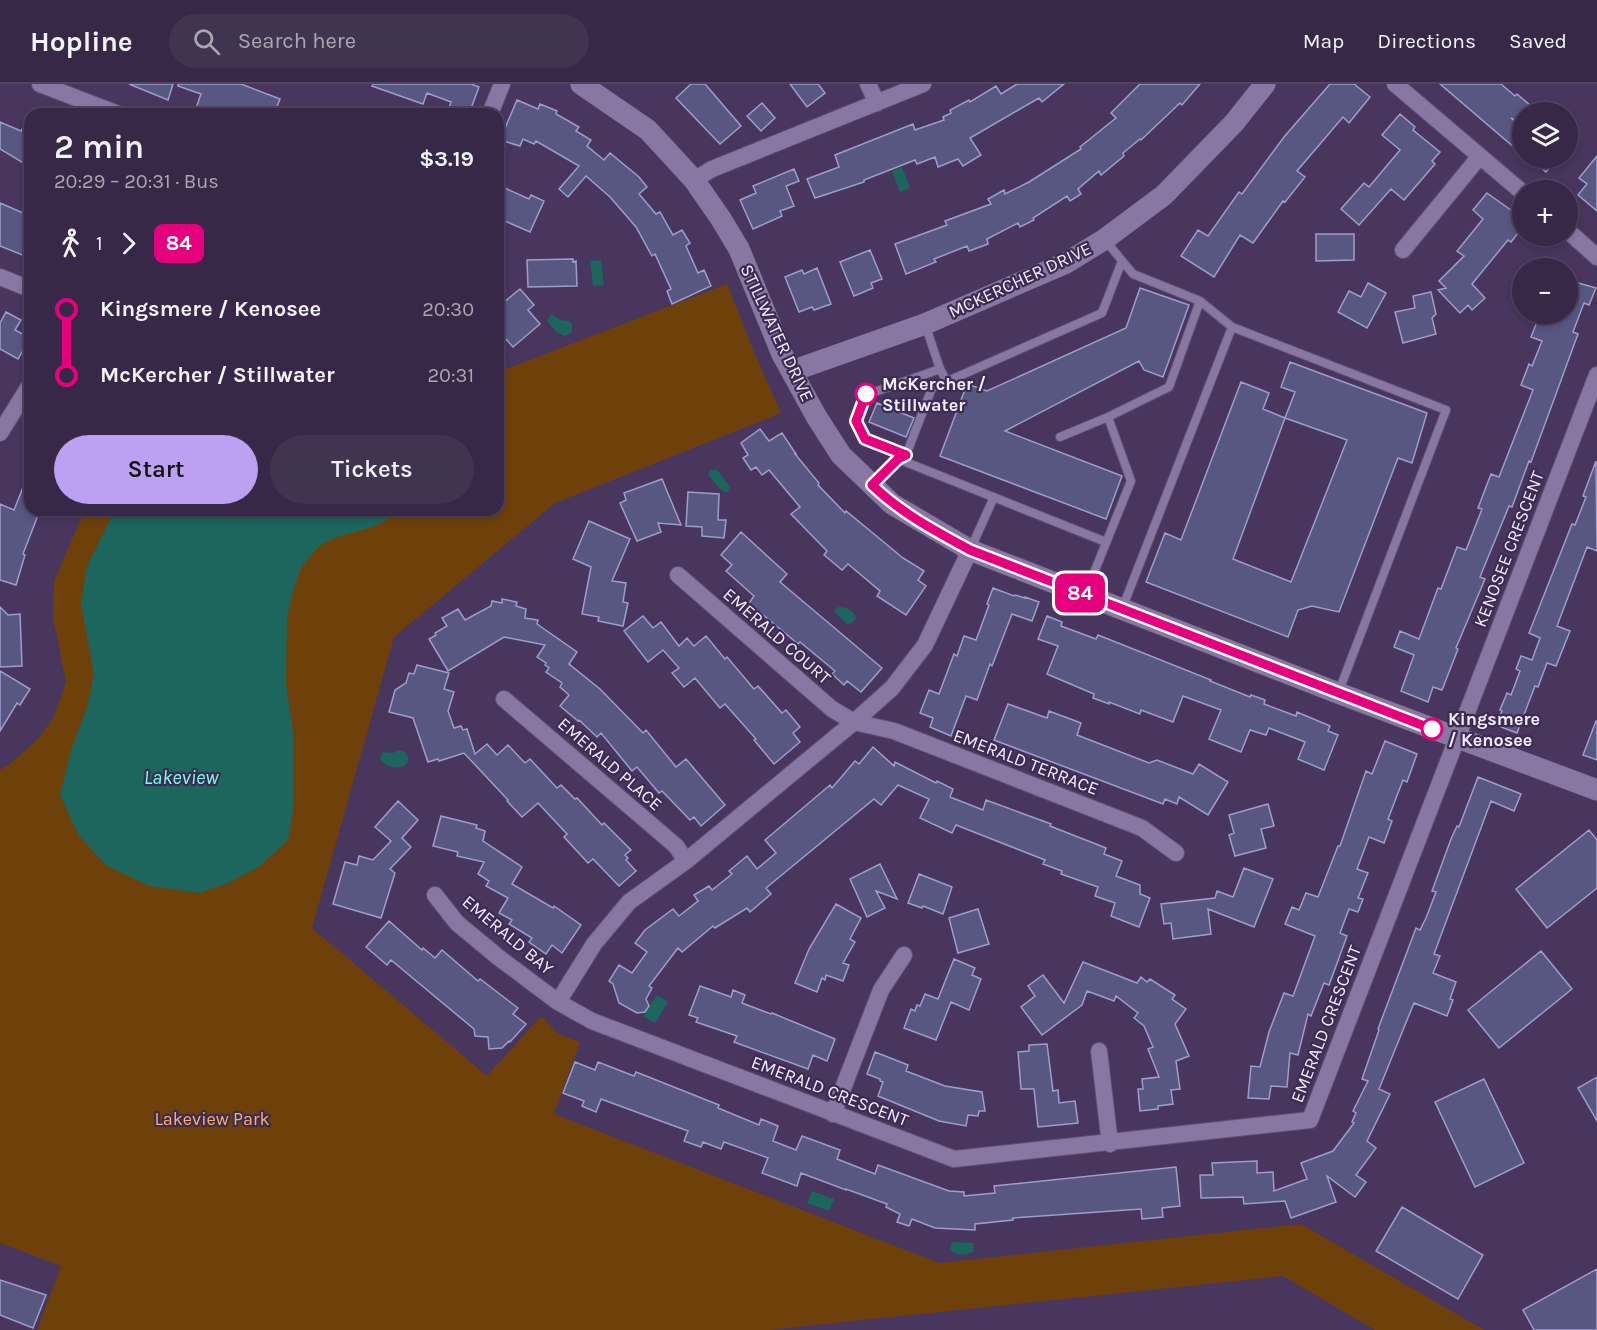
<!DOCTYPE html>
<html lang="en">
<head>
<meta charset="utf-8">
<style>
  body { margin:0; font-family:Karla,sans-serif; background:#413451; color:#f1f3f6; height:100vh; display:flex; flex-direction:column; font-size:22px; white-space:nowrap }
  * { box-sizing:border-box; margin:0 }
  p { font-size:20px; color:#aaa6b3 }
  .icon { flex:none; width:33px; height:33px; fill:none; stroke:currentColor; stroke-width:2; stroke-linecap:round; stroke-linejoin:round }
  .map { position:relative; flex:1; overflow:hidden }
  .drawer { position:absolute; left:24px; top:24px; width:480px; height:408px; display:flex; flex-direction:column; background:#362846; border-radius:18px; box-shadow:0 3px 9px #0003,0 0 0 2px #50445f }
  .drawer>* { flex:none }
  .badge { padding:0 12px; border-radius:9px; font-size:21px; line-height:39px }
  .fabs { position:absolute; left:1512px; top:18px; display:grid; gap:12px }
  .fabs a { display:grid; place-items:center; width:66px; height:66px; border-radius:50%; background:#362846; box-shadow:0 3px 9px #0003,0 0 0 2px #50445f; font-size:30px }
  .map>.badge { position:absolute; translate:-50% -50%; box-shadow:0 0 0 3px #fff }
  .legs { display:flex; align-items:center; gap:9px; height:66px; padding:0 30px; font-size:20px }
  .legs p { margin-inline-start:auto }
  .summary { display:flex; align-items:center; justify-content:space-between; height:102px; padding:0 30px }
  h1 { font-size:33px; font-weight:600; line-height:45px }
  .action { display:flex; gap:12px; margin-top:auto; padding:12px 30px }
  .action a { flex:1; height:69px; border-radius:36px; background:#bca0f2; color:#111; font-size:24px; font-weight:600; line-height:69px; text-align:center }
  .action a+a { background:#413451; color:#f1f3f6 }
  ul { padding:0 30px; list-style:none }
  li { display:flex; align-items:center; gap:21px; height:66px; font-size:22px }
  li i { display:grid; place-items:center; width:9px; height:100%; margin:0 8px; background:currentColor }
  li i::after { content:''; width:15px; height:15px; margin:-8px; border:4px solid; border-radius:50%; background:#362846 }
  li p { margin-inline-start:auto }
  li:first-child i { background:linear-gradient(#0000 50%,currentColor 0) }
  li:last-child i { background:linear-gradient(currentColor 50%,#0000 0) }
  header { display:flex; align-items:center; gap:36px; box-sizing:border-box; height:84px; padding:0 30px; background:#362846; border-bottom:2px solid #50445f }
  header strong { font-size:28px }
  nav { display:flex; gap:33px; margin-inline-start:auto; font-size:21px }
  .search { width:420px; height:54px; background:#413451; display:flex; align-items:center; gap:15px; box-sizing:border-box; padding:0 21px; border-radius:33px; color:#aaa6b3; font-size:22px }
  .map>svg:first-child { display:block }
  .green { fill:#6f410a }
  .water { fill:#1c665d }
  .building { fill:#585782; stroke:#9d9ecd; stroke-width:1.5; fill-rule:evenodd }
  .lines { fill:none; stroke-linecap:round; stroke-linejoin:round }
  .service-casing { stroke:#615373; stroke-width:10 }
  .minor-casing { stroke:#615373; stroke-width:18 }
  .tertiary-casing { stroke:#615373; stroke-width:22 }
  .service { stroke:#8977a3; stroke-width:8 }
  .minor { stroke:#8977a3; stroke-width:16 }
  .tertiary { stroke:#8977a3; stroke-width:21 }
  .line-1-casing { stroke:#fff; stroke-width:14 }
  .line-1 { stroke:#e6007e; stroke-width:9 }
  .stop-1-dot { fill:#fff; stroke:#e6007e; stroke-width:3 }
  .labels { text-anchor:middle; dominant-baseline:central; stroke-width:4.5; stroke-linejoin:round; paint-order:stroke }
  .street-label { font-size:18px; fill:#f3ebff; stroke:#3d2c52 }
  .stop-label { font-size:18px; font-weight:bold; fill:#f3ebff; stroke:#3d2c52; text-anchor:start }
  .park-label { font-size:18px; fill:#f8b06b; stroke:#3d2c52 }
  .water-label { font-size:20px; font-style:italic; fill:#78feec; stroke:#3d2c52 }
</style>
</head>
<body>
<header>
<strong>Hopline</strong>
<div class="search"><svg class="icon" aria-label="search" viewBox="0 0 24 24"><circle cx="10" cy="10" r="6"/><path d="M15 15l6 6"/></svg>Search here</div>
<nav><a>Map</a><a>Directions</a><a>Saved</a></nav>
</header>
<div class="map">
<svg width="1597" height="1246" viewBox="0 0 1597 1246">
  <rect width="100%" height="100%" fill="#48365e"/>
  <!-- green -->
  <path class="green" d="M727,200L756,273L781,329L555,419L394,553L312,844L487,992L541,932L558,950L580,958L554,1030L939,1179L1301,1140L1484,1246H1375L1283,1192L767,1246H37L61,1182L0,1159V686L10,680L39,654L54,632L66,598L53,533L54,497L85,426H498V288Z"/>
  <!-- water -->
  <path class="water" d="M902,83L910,104L900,108L892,87Z
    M601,176L604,201L593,202L590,177Z
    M552,230L560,236L569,237L572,240V248L565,252L556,248L547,237Z
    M714,385L718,387L730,403L727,409L721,406L708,391L710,387Z
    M115,426H405L375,442L337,453L320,461L302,482L294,503L287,532L286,600L293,648V727L288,756L260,782L228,799L199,809L150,802L107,782L79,752L60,711L71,666L87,623L94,591L81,519L87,482Z
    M838,523C846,523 854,526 856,534L852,539L847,540L834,527Z
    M399,666L405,668L408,673V678C399,688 388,684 380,675L383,668L393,669Z
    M657,911L668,918L655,939L643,932Z
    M812,1107L834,1115L829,1127L807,1119Z
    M954,1158L973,1159L974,1167C967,1172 957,1172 950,1166L952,1159Z"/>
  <!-- building -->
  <path class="building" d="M129,0H173L168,16Z
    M178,0H241L280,15L274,30H194L201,10L178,2Z
    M373,0H471L479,3L469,30H447L451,18L427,9L423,20L372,2Z
    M691,0H705L741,42L720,60L676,14Z
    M790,0H818L825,9L807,23Z
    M1017,0H1064L1042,18L1039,14L970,54L981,71L963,82L958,75L938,83L935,73L917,80L915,76L864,96V98L815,114L807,95L839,83L835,71L913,40L915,46L944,36L943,33L951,29L950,26L969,16L970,18L996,2L1001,10Z
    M1140,0H1200L1182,21L1180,19L1141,56L1140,55L1123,69L1124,72L1101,91L1099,87L1078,105L1081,110L1070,117L1067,112L1033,134L1034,136L1020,143L1018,139L987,155L988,160L969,167L967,162L934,175L936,178L906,190L895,160L947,141L945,137L991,120L988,115L1004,106L1005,110L1029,98L1081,65L1080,63L1116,34L1111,29Z
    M1330,0H1354L1370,13L1349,39L1343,33L1297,87L1305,93L1285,118L1283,117L1253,159L1240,151L1214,193L1181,172L1198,146L1208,152L1239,108L1242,110L1284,53Z
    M1440,0H1501L1515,12L1517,10L1538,28H1522V39L1511,34L1522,44V70Z
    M517,16L538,25L540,20L557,27L556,30L579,43L576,47L591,56L587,62L604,76L610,69L639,93L647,103L639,110L656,130L660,128L673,151L682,146L690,159L686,162L698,189L704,186L711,202L672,220L667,207L671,205L655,170L652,172L636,143L610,113L586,92L568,113L559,105L579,82L536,57L534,60L523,55L520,62L500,56Z
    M762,19L775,34L761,47L747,32Z
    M1400,30L1415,43L1413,46L1440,68L1432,77L1435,80L1404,116L1391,105L1359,141L1341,125L1364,99L1369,103L1400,66L1382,51Z
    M30,31V83L0,65V38L21,47Z
    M1597,72V127L1578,111L1587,100L1579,94Z
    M1529,74H1558L1546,88Z
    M794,85L799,97L786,102L794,122L780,127L782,132L753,145L740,116L756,109L753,102Z
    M498,101L529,115L531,111L544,117L530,148L498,134Z
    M1487,109L1515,129L1514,131L1522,138V144L1511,158L1508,156L1472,200L1485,214L1472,226L1468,221L1460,229L1438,206L1446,204L1439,197L1464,172L1457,167L1483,135L1473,126Z
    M0,119L30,132V174L0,162Z
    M1316,150H1354V176L1316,177Z
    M870,166L882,195L871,199L873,204L854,212L840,178Z
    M573,175V178L576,177L577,202L528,203L527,176Z
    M817,184L831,220L814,226L812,223L799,228L785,193L802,186L804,190Z
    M1568,196L1596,204L1589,221L1584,219L1573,248L1578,250L1531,378L1529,377L1512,423L1509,422L1480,493L1485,495L1456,564L1458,565L1442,606L1433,603L1428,618L1401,607L1414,571L1394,563L1400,547L1419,555L1438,504L1441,505L1457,463L1466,466L1482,425L1478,424L1491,390L1499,393L1533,306L1521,301L1529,280L1532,282L1542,257L1531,253L1540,230H1568Z
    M1368,199L1386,209L1367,244L1338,228L1349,207L1361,213Z
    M1140,204L1189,221L1163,293L1144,286L1139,277L1005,347L1122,392L1106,435L940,372L967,300L987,307L1126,244Z
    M520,205L534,221L528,226L540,240L513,263L498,246V241L504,236L498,229V223Z
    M1431,208L1436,230L1432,234L1436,250L1403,259L1395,228L1415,224L1413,212Z
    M6,228L21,236L15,246L30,254L18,275L0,265V239Z
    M1290,278L1427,329L1412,379L1398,374L1339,528L1312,522L1298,526L1288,553L1146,498L1165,449L1181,456L1241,298L1269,309L1263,325L1285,334L1295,308L1281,303ZM1285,334L1347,356L1291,498L1233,475Z
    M877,319L914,334L906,353L869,338Z
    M760,345L769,357L782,349L796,370H795L819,399L818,401L845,429L846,427L903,474L924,487L918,496L926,502L906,531L877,512L880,507L848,480L842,486L824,471L827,467L791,430L800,423L769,386L762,391L756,383L751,386L743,374L748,371L741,359Z
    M1596,377L1597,467L1587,463L1557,542L1570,547L1556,582L1547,579L1538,603L1535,602L1517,649L1496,641L1502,627L1500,626L1507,609L1511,611L1520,587L1516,585L1521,572L1532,576L1540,554L1529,549L1572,440L1575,441L1586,413L1583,412Z
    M29,388L30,426H40L23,470L25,471L16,501L0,496V420L14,426Z
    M662,395L681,441L658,439L661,448L637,457L620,419L626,416L624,409Z
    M688,408L719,410L718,436H726L724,454L702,452V443L686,442Z
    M589,437L630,455L612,497L626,499L623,518L628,519L623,542L598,537L599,533L582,530L591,483L573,475Z
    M741,448L787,490L780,498L882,584L861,608L847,597L844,601L832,590L835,587L800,558L798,560L749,519L754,512L726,487L732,481L721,471Z
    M993,504L1014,512L1015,511L1025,514V513L1039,518L1032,537L1012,530L992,582L990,580L977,616L966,612L951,652L930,643L933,634L920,629L929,606L939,610L954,570L957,572L964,552L976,556L989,521L987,520Z
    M502,515L517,518L516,522L526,525L525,534L538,536L537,540L577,568L569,580L600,605L643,649L646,646L676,683L686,675L725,721L701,742L694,733L690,736L662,707L659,709L637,683L632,687L601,649L597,653L579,636L578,637L560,622L569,611L560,603L562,599L546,588L549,584L545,581L546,579L537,573L545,561L504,553L448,587L429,555L436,551L435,549L447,542L442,534L458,525L465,536L491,522L492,517L502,519Z
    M0,523L8,531L20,530L22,582L0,583Z
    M643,532L653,544L661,538L679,562L687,554L694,562L706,552L725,575L727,573L754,605L758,602L782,629L786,626L800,643L793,649L800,658L774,680L754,656L756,655L725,620L720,624L695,594L684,603L672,589L679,584L663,566L648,578L624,547Z
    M1047,532L1062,538L1061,542L1096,555L1098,551L1211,596L1210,597L1250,613L1251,611L1265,616L1264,620L1296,632L1297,628L1330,642L1328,647L1338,651L1324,686L1298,675L1305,658L1269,644L1266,651L1250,646L1241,668L1209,655L1221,626L1183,612L1173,638L1141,626L1140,630L1109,618V620L1093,614L1094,610L1047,590L1058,562L1038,555Z
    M417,581L449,589L444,605L454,608L448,627L454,644L461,642L463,646L467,645L475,670L487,660L497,671L508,661L525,679L530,675L557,704L561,701L575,715L577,714L602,741L604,739L631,766L625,771L628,774L626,776L636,787L619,802L593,775L588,779L564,753L567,750L538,719L522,733L507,717L508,716L464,669L439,677L438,675L428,678L413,634L389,628L395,606L406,599L409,589L414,590Z
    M0,587L30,605L20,621L17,619L0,647Z
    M1008,620L1047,634L1049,627L1081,639L1077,651L1149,679L1157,676L1193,690L1199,680L1228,698L1208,731L1179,713L1177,720L1165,715L1163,720L994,656Z
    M1596,637H1597V676L1583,671Z
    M1385,657L1417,670L1407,698L1403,696L1388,735L1392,737L1384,759L1369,753L1357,785L1368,789L1358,814L1363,815L1358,828L1349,825L1340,849L1347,852L1329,901L1324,899L1311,932L1308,930L1298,971L1290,969L1287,1003L1271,1002L1269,1015L1248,1014L1251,982L1260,983L1269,948L1284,909L1293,912L1315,852L1285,840L1292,823L1299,826L1306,809L1318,813L1338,762H1340L1366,687L1372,690Z
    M873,663L894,682L895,678L936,699L937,697L953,705L950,713L983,726L986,716L1051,740L1050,742L1106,764L1104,770L1122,777L1116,792L1140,801V810L1150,814L1139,843L1111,832L1115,819L1095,812L1098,803L1061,790L1062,787L1043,780L1045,776L956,741L952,749L920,734L929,715L898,701L881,721L874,715L766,804L771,810L750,828L747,824L715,844L713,842L682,868L678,864L649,902L652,904L646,915L649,922L645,928L637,929L619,919L613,900L609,897L619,881L632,889L647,868L635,859L645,846L673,825L679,832L698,817L694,811L709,802L712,806L732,790L729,787L747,772L757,785L776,769L765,756L830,701L832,704L855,677L859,680Z
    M1478,693L1521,710L1514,727L1491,717L1434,870L1440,872L1433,889L1456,898L1450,915L1453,916L1447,932L1414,919L1379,1005L1390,1010L1367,1057L1376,1064L1356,1091L1366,1098L1355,1113L1327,1092L1336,1118L1291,1134L1285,1117L1244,1120L1243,1113L1201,1114L1200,1091H1213L1212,1079L1257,1077V1089L1273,1088L1274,1107L1307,1095L1301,1079L1333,1067L1354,1039L1352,1038L1356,1029L1353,1027L1368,997L1362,995L1379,946L1378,945L1416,844L1420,846L1426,834L1436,808L1432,807L1451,755L1457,742L1459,743Z
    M398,717L418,736L402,754L411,763L390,785L395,789L381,834L333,820L345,778L357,781L359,772L373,776L391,757L375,743Z
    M1268,720L1274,742L1261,745L1266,764L1235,772L1229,751L1234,749L1229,731Z
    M441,732L477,741L476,744L485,747L483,757L522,783L512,800L553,824L554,822L581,841L562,869L552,861L546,870L529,858L532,854L509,840L512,836L499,829L508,814L486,802L489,797L478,790L484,778L457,772L458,768L433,762Z
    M1589,746L1597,756V804L1547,844L1516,805Z
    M880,780L897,815L876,807L885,824L867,833L850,795Z
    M1244,784L1273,795L1254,843L1208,825L1211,850L1173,855L1171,839L1164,840L1161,820L1215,814L1217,807L1233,813Z
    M919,790L952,803L943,830L923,822L922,824L908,819Z
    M836,820L861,834L850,855L855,858L843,879L849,881L843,897L826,891L825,896L822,894L817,908L795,899L809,865Z
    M978,825L989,860L958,869L949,834Z
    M389,837L422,866L423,864L435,874L442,866L478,897L480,895L518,924L513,930L526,940L510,958L509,957L502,964L489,965L488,953L475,952L474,945L391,876L387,881L366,863Z
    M1541,867L1572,905L1499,964L1468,926Z
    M954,875L975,884L972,891L981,895L969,926L951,918L936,956L904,944L911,925L915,927L917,921L920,922L925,910L938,915Z
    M1083,878L1137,899L1141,893L1147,898L1150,895L1175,911L1172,915L1186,925L1175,940L1189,972L1176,977L1180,1005L1171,1006L1173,1020L1158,1022V1025L1140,1027L1138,1005H1143L1142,995L1159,993L1148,965L1153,963L1144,942L1134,934L1138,929L1116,912L1114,917L1087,907L1082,921L1042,951L1021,923L1035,912L1028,902L1043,891L1064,919Z
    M700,902L731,913L733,906L745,911L742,919L771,930L772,929L835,955L827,977L813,971L808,985L734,958L737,952L696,938L698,934L689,931Z
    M1047,960L1053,1007L1058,1006L1059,1019L1075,1017L1078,1039L1038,1043L1034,1005H1021L1018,968L1029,967V961Z
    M875,968L908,981L906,987L945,1002L982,1008L985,1027H979L978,1032L968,1031L966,1042L939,1037L878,1012L883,998L880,997V995L867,990Z
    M575,978L595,986L598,978L634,992L636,988L719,1021L718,1024L759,1041L761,1035L778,1042L773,1057L796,1066L802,1052L840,1066L837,1075L875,1090L878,1081L949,1107L964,1108V1112L995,1109L994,1102L1176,1083L1180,1122L1162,1124L1163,1133L1142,1135L1141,1125L1013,1134V1136L975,1140V1146L935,1144L912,1135L909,1142L897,1138L900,1130L886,1123L887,1120L846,1105V1106L801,1089L797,1102L762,1089L768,1074L724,1058L721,1065L703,1058L701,1063L684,1057L688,1047L601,1015L596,1028L582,1022L584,1017L563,1009Z
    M1597,993V1037L1578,1004Z
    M1484,995L1524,1079L1475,1103L1435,1018Z
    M1402,1123L1483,1171L1458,1215L1376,1167Z
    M1597,1185V1246H1534L1523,1226Z
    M0,1196L46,1211L33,1244L0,1231Z"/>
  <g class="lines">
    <defs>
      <path id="service" d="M1200,217L1232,243
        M925,240L940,285L947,298
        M1060,353L1108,333
        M906,371L865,355L856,337L866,311L940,285
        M873,400L898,375
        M1106,458L898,375L906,371L932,304L1102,229L1122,177
        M971,464L994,413
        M1085,511L1131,397L1108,333L1169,303L1200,217L1133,190L1105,156
        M1122,525L1232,243L1446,326L1339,607"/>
      <path id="minor" d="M40,0L118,30
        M868,0L877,19
        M1395,0L1522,108
        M490,30L502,0
        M694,96L712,85L923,0
        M1568,147L1597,173
        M1403,166L1480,72
        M0,193L30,205
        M0,349L30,301
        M970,466L925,561L892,604L854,638L686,777L629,818L594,860L558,918L592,937L954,1075L1310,1036L1597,291
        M678,491L832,625L854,638L894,647L1142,744L1176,769
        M504,615L676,762L686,777
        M435,811L457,839L498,873L558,918
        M1099,967L1110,1060
        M833,1030L881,906L904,871"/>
      <path id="tertiary" d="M581,0L648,46L694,96L721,135L739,165L782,270L816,332L841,371L892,420L970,466L1338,609L1597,706
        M792,287L925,240L1066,179L1105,155L1164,111L1234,39L1265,0"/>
    </defs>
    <!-- service casing -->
    <use href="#service" class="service-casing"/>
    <!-- minor casing -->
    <use href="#minor" class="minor-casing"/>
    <!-- tertiary casing -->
    <use href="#tertiary" class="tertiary-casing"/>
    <!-- service -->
    <use href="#service" class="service"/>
    <!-- minor -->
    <use href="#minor" class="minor"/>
    <!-- tertiary -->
    <use href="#tertiary" class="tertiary"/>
  </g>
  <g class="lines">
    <defs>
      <path id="line-1" d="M866,310L856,337L865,355L906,371L898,375L872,401C901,429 935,447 970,466L1432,645"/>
    </defs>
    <!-- line-1 casing -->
    <use href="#line-1" class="line-1-casing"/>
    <!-- line-1 -->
    <use href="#line-1" class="line-1"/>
  </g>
  <!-- markers -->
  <g class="stop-1-dot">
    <circle cx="866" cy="310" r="10"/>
    <circle cx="1432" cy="645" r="10"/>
  </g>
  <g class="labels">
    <!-- street labels -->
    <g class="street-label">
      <text transform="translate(1020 196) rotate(-25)">MCKERCHER DRIVE</text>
      <text transform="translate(777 249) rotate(65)">STILLWATER DRIVE</text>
      <text transform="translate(1509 465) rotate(-69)">KENOSEE CRESCENT</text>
      <text transform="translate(777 552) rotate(41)">EMERALD COURT</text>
      <text transform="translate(1026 678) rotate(21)">EMERALD TERRACE</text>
      <text transform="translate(610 680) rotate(41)">EMERALD PLACE</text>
      <text transform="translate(508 851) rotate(40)">EMERALD BAY</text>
      <text transform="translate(1326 940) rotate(-69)">EMERALD CRESCENT</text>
      <text transform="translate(830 1007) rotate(21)">EMERALD CRESCENT</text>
    </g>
    <!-- stop labels -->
    <g class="stop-label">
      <text x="882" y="300">McKercher /<tspan x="882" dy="21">Stillwater</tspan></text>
      <text x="1448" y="635">Kingsmere<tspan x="1448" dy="21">/ Kenosee</tspan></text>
    </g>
    <!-- park labels -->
    <g class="park-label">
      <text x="212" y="1035">Lakeview Park</text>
    </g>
    <!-- water labels -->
    <g class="water-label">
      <text x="181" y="693">Lakeview</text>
    </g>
  </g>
</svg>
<div class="fabs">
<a><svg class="icon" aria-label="layers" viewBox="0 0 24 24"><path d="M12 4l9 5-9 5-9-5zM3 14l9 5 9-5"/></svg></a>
<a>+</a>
<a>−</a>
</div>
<b class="badge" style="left:1080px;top:509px;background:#e6007e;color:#fff">84</b>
<section class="drawer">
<div class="summary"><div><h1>2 min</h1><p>20:29 – 20:31 · Bus</p></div><b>$3.19</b></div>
<div class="legs"><svg class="icon" aria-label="walk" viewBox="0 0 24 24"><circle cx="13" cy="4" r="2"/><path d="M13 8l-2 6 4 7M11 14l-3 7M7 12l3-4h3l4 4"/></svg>1<svg class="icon" aria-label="forward" viewBox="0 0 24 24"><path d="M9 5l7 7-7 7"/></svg><b class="badge" style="background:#e6007e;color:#fff">84</b></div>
<ul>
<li><i style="color:#e6007e"></i><b>Kingsmere / Kenosee</b><p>20:30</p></li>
<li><i style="color:#e6007e"></i><b>McKercher / Stillwater</b><p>20:31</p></li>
</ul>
<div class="action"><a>Start</a><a>Tickets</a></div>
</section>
</div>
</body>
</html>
